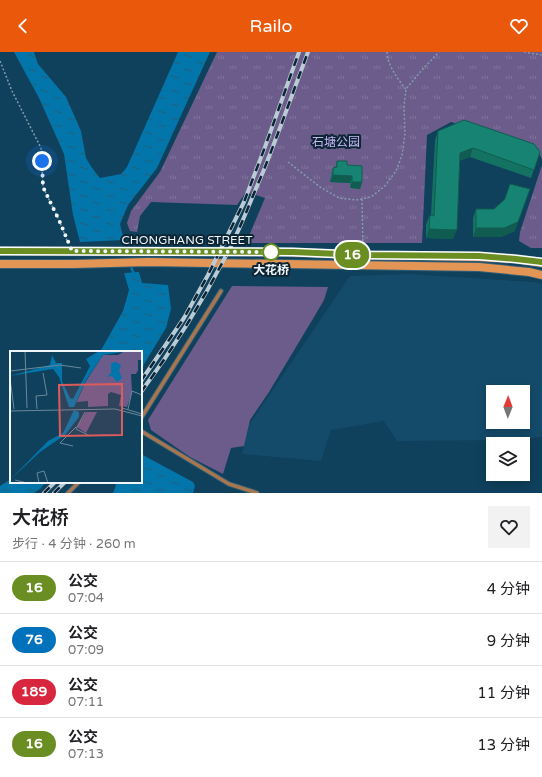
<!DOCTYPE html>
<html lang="zh">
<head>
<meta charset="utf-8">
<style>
  body { margin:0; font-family:"Varela Round","Noto Sans SC",sans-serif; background:#f2f2f2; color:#202124; height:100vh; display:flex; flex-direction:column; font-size:15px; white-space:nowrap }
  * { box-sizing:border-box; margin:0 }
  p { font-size:13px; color:#757577 }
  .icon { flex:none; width:22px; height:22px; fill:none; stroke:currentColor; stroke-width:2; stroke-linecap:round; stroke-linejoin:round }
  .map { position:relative; height:441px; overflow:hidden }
  .sheet { display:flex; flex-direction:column; background:#fff; flex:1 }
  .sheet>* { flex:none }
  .badge { padding:0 8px; border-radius:13px; font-size:14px; line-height:26px }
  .needle { width:26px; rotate:1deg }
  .fabs { position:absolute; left:486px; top:333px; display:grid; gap:8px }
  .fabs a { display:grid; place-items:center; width:44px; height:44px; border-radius:0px; background:#fff; box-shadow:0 2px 10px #0003; font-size:20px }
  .you { position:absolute; width:20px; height:20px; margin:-10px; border:3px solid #fff; border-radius:50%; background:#1a73e8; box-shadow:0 0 0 6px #1a73e833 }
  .map>.badge { position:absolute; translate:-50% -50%; box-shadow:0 0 0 2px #fff }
  .round { display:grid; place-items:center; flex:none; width:42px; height:42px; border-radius:0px; background:#f2f2f2 }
  .summary { display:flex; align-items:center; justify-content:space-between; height:68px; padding:0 12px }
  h1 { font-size:19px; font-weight:600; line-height:30px }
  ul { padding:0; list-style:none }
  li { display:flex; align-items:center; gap:12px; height:52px; padding:0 12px; border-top:1px solid #e0e0e0 }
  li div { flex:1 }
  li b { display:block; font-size:15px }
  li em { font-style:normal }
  li .badge { min-width:44px; font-weight:700; text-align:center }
  header { display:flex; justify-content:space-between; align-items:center; height:52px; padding:0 12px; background:#ea580c; color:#fff; font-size:18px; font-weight:600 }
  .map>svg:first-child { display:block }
  .built { fill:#144b6b; fill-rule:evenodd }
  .grass { fill:#6c5c8c }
  .park { fill:url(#park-tufts) }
  .water { fill:url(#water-ripples) }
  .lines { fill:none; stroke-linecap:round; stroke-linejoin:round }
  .stream { stroke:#0275aa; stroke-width:2.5 }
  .service-casing { stroke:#335d75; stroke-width:5.5 }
  .secondary-casing { stroke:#335d75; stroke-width:10 }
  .path { stroke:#819dac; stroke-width:1.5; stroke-dasharray:2 2; stroke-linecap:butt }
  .service { stroke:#a67650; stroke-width:3.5 }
  .secondary { stroke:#e29555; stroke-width:8 }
  .rail-casing { stroke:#bbcbd5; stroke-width:4 }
  .rail { stroke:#0b2535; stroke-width:2.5; stroke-dasharray:8; stroke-linecap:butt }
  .wall { fill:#147263 }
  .shaded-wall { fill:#105c50 }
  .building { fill:#178473; stroke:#105c50 }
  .line-casing { stroke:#fff; stroke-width:9 }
  .line { stroke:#6b8e23; stroke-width:6 }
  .walk { stroke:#f0f6fa; stroke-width:4; stroke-dasharray:0 7.2 }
  .stop-dot { fill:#fff; stroke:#6b8e23; stroke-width:2 }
  .labels { text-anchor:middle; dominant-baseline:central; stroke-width:4; stroke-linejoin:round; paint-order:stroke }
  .park-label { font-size:12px; fill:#c9b5f4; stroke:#0b2535 }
  .street-label { font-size:12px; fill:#f0f6fa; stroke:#0b2535 }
  .stop-label { font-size:12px; font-weight:bold; fill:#f0f6fa; stroke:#0b2535 }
  .inset-road { fill:none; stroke:#69899b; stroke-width:1 }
  .view { fill:#dc5c5c; fill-opacity:0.15; stroke:#dc5c5c; stroke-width:2 }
  .inset-edge { fill:none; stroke:#f0f6fa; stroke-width:2 }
</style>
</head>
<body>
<header><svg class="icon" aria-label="back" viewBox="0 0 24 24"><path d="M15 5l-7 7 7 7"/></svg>Railo<svg class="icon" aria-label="heart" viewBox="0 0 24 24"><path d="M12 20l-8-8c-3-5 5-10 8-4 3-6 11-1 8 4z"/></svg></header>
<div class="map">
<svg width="542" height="441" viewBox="0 0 542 441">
  <defs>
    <pattern id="park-tufts" width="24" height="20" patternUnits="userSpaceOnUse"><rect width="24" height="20" fill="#6c5c8c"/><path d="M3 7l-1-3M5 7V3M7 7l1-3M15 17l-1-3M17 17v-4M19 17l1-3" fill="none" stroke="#81749d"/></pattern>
    <pattern id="water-ripples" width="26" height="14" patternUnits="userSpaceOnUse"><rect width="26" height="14" fill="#0275aa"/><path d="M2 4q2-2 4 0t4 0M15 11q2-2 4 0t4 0" fill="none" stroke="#25607a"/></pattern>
  </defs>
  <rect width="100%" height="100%" fill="#0f405c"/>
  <!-- built -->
  <path class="built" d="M409,222L533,230L542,232V385L507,388L397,389L384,369L331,378L321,409L242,402L249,373L350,224ZM493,340H523V370H493Z"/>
  <!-- grass -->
  <path class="grass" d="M232,234L328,235L324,248L314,265L269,340L250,368L244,394L231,396L223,422L190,405L151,378L148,368Z"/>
  <!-- park -->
  <path class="park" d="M217,0H542V107L537,97L451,70L427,83L422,191H246L265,146L246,140L237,153L151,150L140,164L137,180L130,179L127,171L131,159L160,120Z
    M542,113V196H531L519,189L520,180Z"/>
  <!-- water -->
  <path class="water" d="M14,0H34L38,12L66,45L81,79L86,106L92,116L100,126L121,122L127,115L178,0H210L157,116L128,153L120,172L124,188L80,190L73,163L64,102L39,46Z
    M139,220L142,231L168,233L171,257L166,276L141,317V300H100L123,259L129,238L124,221Z
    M141,402L193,430L195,434L193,441H113L117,430H141Z
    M11,427V430H46L40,437L34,441H0V434Z"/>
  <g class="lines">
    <!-- stream -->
    <path class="stream" d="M131,215L134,222"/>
    <defs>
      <path id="service" d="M141,366L221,239
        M141,379L229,432L257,441
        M68,441L79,430"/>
      <path id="secondary" d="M0,199L283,200L363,203L479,205L516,207L542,211
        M0,212H74L148,210L479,215L529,220L542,223"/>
    </defs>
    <!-- service casing -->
    <use href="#service" class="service-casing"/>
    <!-- secondary casing -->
    <use href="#secondary" class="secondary-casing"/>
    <!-- path -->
    <path class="path" d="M387,0C387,12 398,28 406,37
      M524,0L542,3
      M0,9L12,39L41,96L43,135L59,168L68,191
      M288,110L320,135L339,146L356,148L371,145L385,134L396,119L402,103L405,82L404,54L406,37L422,18L439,0
      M362,147L363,195"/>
    <!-- service -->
    <use href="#service" class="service"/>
    <!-- secondary -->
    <use href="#secondary" class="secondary"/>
    <defs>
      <path id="rail" d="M141,329L184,266L208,223L244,150L265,95L299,0
        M141,340C176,293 207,242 233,190C244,167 253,143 263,120C279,80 293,40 308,0
        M44,441L55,430
        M54,441L65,430"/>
    </defs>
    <!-- rail casing -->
    <use href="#rail" class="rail-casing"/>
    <!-- rail -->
    <use href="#rail" class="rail"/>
  </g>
  <!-- wall -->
  <path class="wall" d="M438,79L540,100L531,126L470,105L459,109L458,157L453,187L426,186V172L430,163H431L435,88Z
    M337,109L347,113L362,130L360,137L350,136V131L330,130L331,123L333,116H335Z
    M510,132L515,179L501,185H473V166L476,157H494L504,148Z"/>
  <!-- shaded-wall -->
  <path class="shaded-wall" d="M473,96L470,105L456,110L460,101Z
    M333,123L352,124L350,131L330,130Z
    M352,130H362L360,137L350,136Z
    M518,170L515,179L501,185H473L476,176Z
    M429,177L457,178L453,187L426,186Z"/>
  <!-- building -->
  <path class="building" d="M464,68L534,92L540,100L534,118L473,96L460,101L457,178L429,177L430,163L434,164L438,79Z
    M337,109H347V113L362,114V130H352V124L333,123V116L337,115Z
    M510,132L530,137L518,170L504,176H476V157H494L505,147Z"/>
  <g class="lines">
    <defs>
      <path id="line" d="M0,199L293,200L363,203L479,204L516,207L542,210"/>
    </defs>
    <!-- line casing -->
    <use href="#line" class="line-casing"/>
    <!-- line -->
    <use href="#line" class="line"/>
    <!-- walk -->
    <path class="walk" d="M42,109L43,135L59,168L72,199L271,200"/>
  </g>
  <!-- markers -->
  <circle class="stop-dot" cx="271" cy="200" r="8"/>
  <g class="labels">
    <!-- park labels -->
    <g class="park-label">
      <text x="336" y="90">石塘公园</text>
    </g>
    <!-- street labels -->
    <g class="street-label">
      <text x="187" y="188">CHONGHANG STREET</text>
    </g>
    <!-- stop labels -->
    <g class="stop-label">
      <text x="271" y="218">大花桥</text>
    </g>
  </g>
  <!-- overview -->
  <g transform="translate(10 299)">
    <rect width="132" height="132" fill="#0f405c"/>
    <path d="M76,61H87L76,82L67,76Z" fill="#6c5c8c"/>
    <path d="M110,0H132V9H128V19L126,23H121L122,41L117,56L109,55L111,44L101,41L98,43V55L78,56V50L67,51L65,55L76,30L93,4H108L113,1Z" fill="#6c5c8c"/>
    <path d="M89,0L113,1L93,4L76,29L64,56H59L49,26L43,18L0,25L40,14L42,4L46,12H52V30L60,47L63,48L80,15L76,8ZM106,11L111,14L109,20L112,27L107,31L102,25L97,26L101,22V12ZM64,59L69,61V66L55,84L30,101L0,129L38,90L53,82Z" fill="#0275aa"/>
    <path class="inset-road" d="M15,0L17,57M0,20L50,14L71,17M0,27L4,58M112,57L132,63M27,58L26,45L37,44L33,22M118,58L122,40L132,44M0,60L105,58L132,65M75,61L66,78L80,85M63,95L50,92L66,76M5,129L17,132M29,132L27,122L34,120L38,132"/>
    <path class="view" d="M112,33V84L50,85L49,34Z"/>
    <rect width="132" height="132" class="inset-edge"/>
  </g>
</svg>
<div class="fabs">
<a><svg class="needle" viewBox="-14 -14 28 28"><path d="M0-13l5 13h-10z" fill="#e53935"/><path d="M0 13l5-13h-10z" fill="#757577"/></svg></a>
<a><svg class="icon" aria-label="layers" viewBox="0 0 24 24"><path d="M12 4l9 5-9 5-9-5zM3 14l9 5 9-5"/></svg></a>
</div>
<div class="you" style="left:42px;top:109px"></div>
<b class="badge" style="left:352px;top:203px;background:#6b8e23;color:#fff">16</b>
</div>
<section class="sheet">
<div class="summary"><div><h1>大花桥</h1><p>步行 · 4 分钟 · 260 m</p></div><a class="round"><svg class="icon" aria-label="heart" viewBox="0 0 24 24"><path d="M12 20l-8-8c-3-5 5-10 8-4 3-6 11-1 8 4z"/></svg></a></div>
<ul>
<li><span class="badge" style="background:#6b8e23;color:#fff">16</span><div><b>公交</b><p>07:04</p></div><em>4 分钟</em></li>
<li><span class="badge" style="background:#0072bc;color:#fff">76</span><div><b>公交</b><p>07:09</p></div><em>9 分钟</em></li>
<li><span class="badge" style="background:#d7263d;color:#fff">189</span><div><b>公交</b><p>07:11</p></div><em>11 分钟</em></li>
<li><span class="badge" style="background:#6b8e23;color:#fff">16</span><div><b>公交</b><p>07:13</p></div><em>13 分钟</em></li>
</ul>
</section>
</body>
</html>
